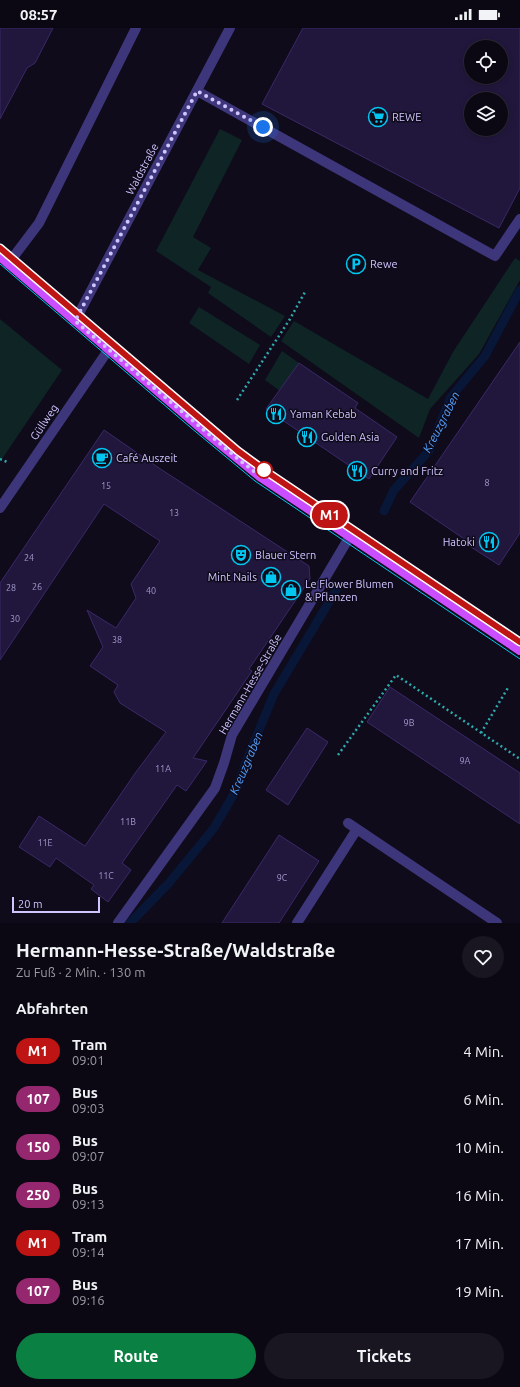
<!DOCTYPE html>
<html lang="de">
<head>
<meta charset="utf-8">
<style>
  body { margin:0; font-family:Ubuntu,sans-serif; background:#191622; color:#f1f3f6; height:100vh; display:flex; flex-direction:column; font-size:15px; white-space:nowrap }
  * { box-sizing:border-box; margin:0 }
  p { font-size:13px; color:#9a9aa0 }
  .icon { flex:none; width:22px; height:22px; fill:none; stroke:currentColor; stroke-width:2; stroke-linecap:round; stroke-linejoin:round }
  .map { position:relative; height:895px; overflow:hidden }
  .sheet { display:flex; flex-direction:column; background:#0b0814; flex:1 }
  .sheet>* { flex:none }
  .badge { padding:0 8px; border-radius:13px; font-size:14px; line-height:26px }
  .tools { position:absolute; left:464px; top:12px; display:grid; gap:8px }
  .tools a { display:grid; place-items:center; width:44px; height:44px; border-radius:50%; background:#0b0814; box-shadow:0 2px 6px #0003,0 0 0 1px #2b2934; font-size:20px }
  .scale { position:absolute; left:12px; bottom:10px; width:88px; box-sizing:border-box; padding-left:4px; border:2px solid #d0c5ff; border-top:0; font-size:11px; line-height:14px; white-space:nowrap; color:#d0c5ff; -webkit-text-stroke:3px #0f0b1b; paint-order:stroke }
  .you { position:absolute; width:20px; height:20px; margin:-10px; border:3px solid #fff; border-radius:50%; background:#1a73e8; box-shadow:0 0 0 6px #1a73e833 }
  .map>.badge { position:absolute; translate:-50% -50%; box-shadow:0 0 0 2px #fff }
  h2 { padding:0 16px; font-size:15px; line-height:36px }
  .round { display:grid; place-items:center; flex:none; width:42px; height:42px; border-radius:21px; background:#191622 }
  .head { display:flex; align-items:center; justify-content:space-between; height:68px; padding:0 16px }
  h1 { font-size:19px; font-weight:600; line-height:30px }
  .primary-button { display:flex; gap:8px; margin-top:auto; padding:8px 16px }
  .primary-button a { flex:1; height:46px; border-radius:24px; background:#0b8043; color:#fff; font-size:16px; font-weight:600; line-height:46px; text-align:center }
  .primary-button a+a { background:#191622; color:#f1f3f6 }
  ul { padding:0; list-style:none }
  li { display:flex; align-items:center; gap:12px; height:48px; padding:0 16px }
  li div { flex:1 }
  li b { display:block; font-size:15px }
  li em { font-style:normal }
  li .badge { min-width:44px; font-weight:700; text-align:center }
  .status { display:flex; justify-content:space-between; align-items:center; height:28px; padding:0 20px; background:#0b0814; direction:ltr }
  .status svg { height:11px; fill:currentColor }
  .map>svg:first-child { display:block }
  .green { fill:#0e2425 }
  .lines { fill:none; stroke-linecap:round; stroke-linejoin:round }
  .stream { stroke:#081637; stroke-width:9 }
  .building { fill:#21173c; stroke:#3a2968; fill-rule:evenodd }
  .path { stroke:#2caaac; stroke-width:2.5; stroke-dasharray:2 3; stroke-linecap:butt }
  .service { stroke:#3e367b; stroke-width:10 }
  .minor { stroke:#3e367b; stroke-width:10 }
  .primary { stroke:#ca4dff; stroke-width:10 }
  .tram { stroke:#00c6f0; stroke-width:1 }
  .line-casing { stroke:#fff; stroke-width:9 }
  .line { stroke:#be1414; stroke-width:6 }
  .walk { stroke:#d0c5ff; stroke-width:4; stroke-dasharray:0 7.2 }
  .stop-dot { fill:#fff; stroke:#be1414; stroke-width:2 }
  .labels { text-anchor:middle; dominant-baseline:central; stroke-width:3; stroke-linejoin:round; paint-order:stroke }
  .number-label { font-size:9px; fill:#a49ace }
  .poi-label { font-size:11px; fill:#d0c5ff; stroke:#0f0b1b; text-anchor:start }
  .street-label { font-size:11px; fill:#d0c5ff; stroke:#0f0b1b }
  .water-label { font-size:12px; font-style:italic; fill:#54a2ff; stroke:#0f0b1b }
</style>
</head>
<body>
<div class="status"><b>08:57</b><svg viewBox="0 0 49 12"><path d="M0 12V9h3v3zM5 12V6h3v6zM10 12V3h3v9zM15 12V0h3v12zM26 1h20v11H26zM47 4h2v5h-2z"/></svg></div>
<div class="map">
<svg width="520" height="895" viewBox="0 0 520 895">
  <rect width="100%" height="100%" fill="#0f0b1b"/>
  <!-- green -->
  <path class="green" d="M220,101L242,112L193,209L211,220L198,242L285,288L271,309L208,265L211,259L156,223Z
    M515,230L520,233V252L479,326L430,381L419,410L281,313L294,293L428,371L453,324Z
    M199,279L260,317L249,336L189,295Z
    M0,291L62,342L0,434Z
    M282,323L299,335L280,363L265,352Z"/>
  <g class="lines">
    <!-- stream -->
    <path class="stream" d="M384,483L394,462L429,423L451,369L485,328L520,262
      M130,895L169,855L214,800L235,764L252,719L274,666L338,559"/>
  </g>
  <!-- building -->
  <path class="building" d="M0,0H53L35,35L27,40L0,91Z
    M303,0H520V160L499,200L262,76ZM471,19H501V49H471ZM471,71H501V101H471Z
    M520,314V505L499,537L471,519L473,517L410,474Z
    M299,335L358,375L355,380L397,409L369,451L266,381Z
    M104,402L159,440L309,538L310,551L249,641L252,643L193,730L207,733L186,763L177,757L122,835L131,842L108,874L91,861L94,857L56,830L50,839L19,819L39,788L85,818L136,744L166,704L120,675L114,664L118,657L90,638L103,619L87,582L116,600L136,570L131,556L160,513L104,476L0,632V555Z
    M390,659L520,745V796L367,694Z
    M307,700L328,714L288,777L266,762Z
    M279,807L319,833L279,895H222Z"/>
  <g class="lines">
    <!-- path -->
    <path class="path" d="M237,372L290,291L305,264
      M0,431L7,434
      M481,705L509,658
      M338,727L396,647L520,731"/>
    <!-- service -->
    <path class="service" d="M197,63L495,228L520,191
      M118,895L215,760L224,735L232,707L350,508"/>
    <!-- minor -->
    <path class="minor" d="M8,236L39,195L136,0
      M75,293L230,0
      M0,480L109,321
      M348,795L497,895
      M297,895L357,801"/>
    <!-- primary -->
    <path class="primary" d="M0,228L206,404L260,448L520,622"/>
    <!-- tram -->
    <path class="tram" d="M0,220L238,423L264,442L520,614
      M0,236L190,399L255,453L520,631"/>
  </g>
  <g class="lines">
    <defs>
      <path id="line" d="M0,220L238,423L264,442L520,614"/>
    </defs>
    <!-- line casing -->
    <use href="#line" class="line-casing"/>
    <!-- line -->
    <use href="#line" class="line"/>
    <!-- walk -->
    <path class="walk" d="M263,99L197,63L75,293L237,430L260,448L264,442"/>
  </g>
  <!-- icons -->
  <defs>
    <symbol id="supermarket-ring" viewBox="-11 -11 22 22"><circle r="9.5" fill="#0f0b1b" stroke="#00c6f0" stroke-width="1.5"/><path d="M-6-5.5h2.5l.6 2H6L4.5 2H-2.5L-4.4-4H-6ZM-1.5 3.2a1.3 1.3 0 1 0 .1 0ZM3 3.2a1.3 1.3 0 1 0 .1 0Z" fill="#00c6f0"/></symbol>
    <symbol id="parking-ring" viewBox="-11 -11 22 22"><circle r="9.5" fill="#0f0b1b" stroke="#00c6f0" stroke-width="1.5"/><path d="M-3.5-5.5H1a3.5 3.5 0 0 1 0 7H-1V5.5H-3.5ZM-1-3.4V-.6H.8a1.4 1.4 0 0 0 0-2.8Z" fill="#00c6f0"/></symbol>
    <symbol id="restaurant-ring" viewBox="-11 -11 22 22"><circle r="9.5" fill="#0f0b1b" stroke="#00c6f0" stroke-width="1.5"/><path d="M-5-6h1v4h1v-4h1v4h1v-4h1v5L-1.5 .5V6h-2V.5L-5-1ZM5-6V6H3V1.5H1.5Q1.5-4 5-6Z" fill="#00c6f0"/></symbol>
    <symbol id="cafe-ring" viewBox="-11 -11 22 22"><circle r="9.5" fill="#0f0b1b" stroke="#00c6f0" stroke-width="1.5"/><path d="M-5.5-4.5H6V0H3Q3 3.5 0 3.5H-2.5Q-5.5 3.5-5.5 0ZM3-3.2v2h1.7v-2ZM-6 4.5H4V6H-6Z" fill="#00c6f0"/></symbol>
    <symbol id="theatre-ring" viewBox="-11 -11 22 22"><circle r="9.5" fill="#0f0b1b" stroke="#00c6f0" stroke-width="1.5"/><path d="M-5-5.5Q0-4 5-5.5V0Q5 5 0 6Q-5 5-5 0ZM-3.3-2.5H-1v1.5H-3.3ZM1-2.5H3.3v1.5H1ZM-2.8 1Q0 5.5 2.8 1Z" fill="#00c6f0"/></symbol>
    <symbol id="shop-ring" viewBox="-11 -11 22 22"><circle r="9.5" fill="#0f0b1b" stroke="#00c6f0" stroke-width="1.5"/><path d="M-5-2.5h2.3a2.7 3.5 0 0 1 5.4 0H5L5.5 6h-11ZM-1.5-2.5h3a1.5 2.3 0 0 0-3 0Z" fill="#00c6f0"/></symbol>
  </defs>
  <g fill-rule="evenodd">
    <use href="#supermarket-ring" x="367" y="78" width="22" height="22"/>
    <use href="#parking-ring" x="345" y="225" width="22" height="22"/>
    <use href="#restaurant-ring" x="265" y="375" width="22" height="22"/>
    <use href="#restaurant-ring" x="296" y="398" width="22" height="22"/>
    <use href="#cafe-ring" x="91" y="419" width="22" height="22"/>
    <use href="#restaurant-ring" x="346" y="432" width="22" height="22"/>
    <use href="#restaurant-ring" x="478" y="503" width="22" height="22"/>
    <use href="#theatre-ring" x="230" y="516" width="22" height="22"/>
    <use href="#shop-ring" x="260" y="538" width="22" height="22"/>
    <use href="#shop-ring" x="280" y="551" width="22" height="22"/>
  </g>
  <!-- markers -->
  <circle class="stop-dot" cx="264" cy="442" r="8"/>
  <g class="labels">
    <!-- number labels -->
    <g class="number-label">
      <text x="487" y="455">8</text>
      <text x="106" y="458">15</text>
      <text x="174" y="485">13</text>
      <text x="29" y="530">24</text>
      <text x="37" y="559">26</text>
      <text x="11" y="560">28</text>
      <text x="151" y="563">40</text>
      <text x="15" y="591">30</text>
      <text x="117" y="612">38</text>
      <text x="409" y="695">9B</text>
      <text x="465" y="733">9A</text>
      <text x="163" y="741">11A</text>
      <text x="128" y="794">11B</text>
      <text x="45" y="815">11E</text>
      <text x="106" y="848">11C</text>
      <text x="282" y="850">9C</text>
    </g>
    <!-- poi labels -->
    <g class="poi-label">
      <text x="392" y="89">REWE</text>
      <text x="370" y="236">Rewe</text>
      <text x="290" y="386">Yaman Kebab</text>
      <text x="321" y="409">Golden Asia</text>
      <text x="116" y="430">Café Auszeit</text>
      <text x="371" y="443">Curry and Fritz</text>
      <text x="475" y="514" text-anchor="end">Hatoki</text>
      <text x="255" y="527">Blauer Stern</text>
      <text x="257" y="549" text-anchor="end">Mint Nails</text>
      <text x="305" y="556">Le Flower Blumen<tspan x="305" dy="13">&amp; Pflanzen</tspan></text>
    </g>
    <!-- street labels -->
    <g class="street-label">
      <text transform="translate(142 141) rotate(-62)">Waldstraße</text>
      <text transform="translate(44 394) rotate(-56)">Güllweg</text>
      <text transform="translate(250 656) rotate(-60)">Hermann-Hesse-Straße</text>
    </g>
    <!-- water labels -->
    <g class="water-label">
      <text transform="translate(441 394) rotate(-63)">Kreuzgraben</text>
      <text transform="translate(246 735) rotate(-67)">Kreuzgraben</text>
    </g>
  </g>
</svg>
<div class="tools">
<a><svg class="icon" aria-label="locate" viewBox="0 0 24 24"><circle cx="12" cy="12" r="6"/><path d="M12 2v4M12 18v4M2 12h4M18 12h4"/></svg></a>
<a><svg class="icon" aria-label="layers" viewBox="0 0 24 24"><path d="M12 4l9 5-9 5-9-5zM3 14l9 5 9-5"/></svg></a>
</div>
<div class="scale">20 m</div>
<div class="you" style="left:263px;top:99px"></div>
<b class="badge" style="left:330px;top:487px;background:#be1414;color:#fff">M1</b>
</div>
<section class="sheet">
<div class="head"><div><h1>Hermann-Hesse-Straße/Waldstraße</h1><p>Zu Fuß · 2 Min. · 130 m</p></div><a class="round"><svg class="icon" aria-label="heart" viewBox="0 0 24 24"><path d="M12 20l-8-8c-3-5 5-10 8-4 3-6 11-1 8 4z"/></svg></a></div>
<h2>Abfahrten</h2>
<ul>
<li><span class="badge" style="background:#be1414;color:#fff">M1</span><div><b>Tram</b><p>09:01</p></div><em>4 Min.</em></li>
<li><span class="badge" style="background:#95276e;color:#fff">107</span><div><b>Bus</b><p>09:03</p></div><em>6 Min.</em></li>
<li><span class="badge" style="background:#95276e;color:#fff">150</span><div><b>Bus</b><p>09:07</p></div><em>10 Min.</em></li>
<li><span class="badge" style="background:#95276e;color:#fff">250</span><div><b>Bus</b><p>09:13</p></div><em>16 Min.</em></li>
<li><span class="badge" style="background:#be1414;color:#fff">M1</span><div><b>Tram</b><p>09:14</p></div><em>17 Min.</em></li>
<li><span class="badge" style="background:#95276e;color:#fff">107</span><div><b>Bus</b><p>09:16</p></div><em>19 Min.</em></li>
</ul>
<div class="primary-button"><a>Route</a><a>Tickets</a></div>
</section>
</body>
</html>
